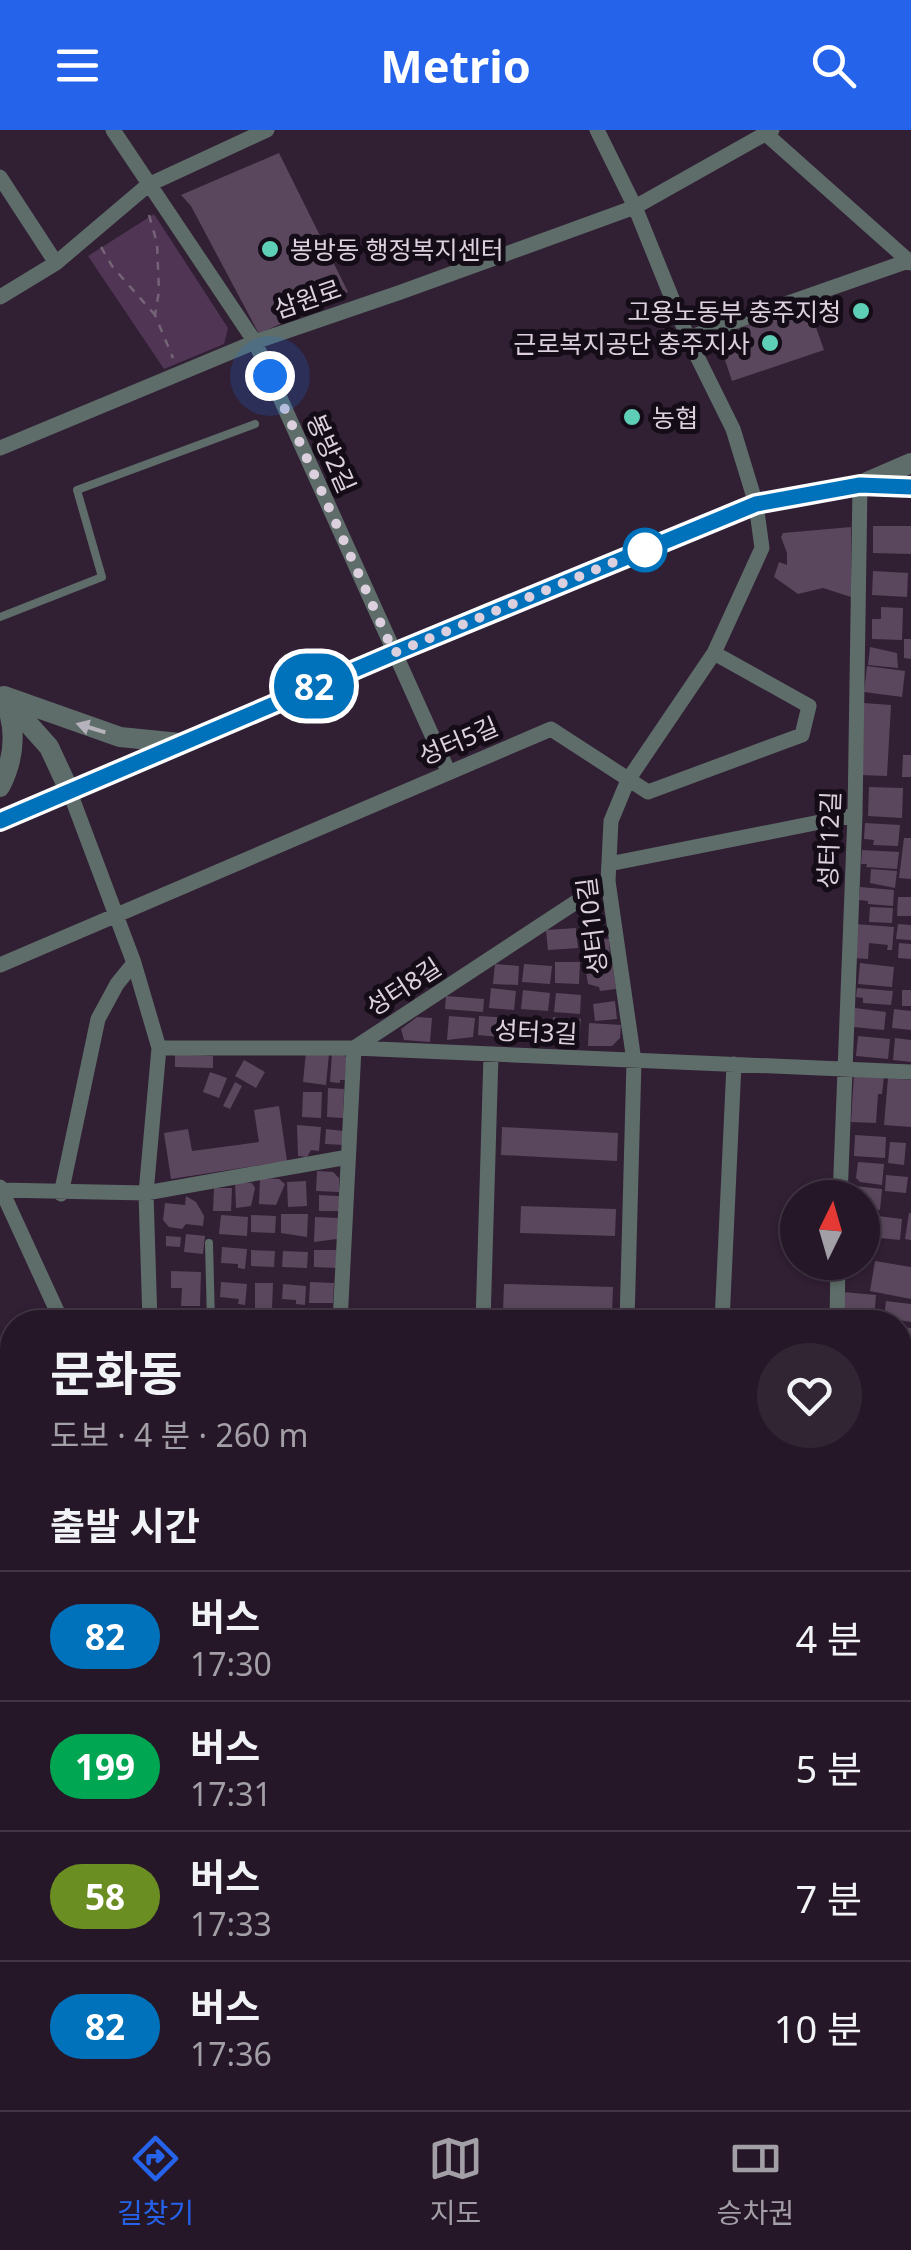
<!DOCTYPE html>
<html lang="ko">
<head>
<meta charset="utf-8">
<style>
  body { margin:0; font-family:"Noto Sans","Noto Sans KR",sans-serif; background:#312433; color:#f1f3f6; height:100vh; display:flex; flex-direction:column; font-size:38px; white-space:nowrap }
  * { box-sizing:border-box; margin:0 }
  p { font-size:32px; color:#a39fa7 }
  .icon { flex:none; width:55px; height:55px; fill:none; stroke:currentColor; stroke-width:2; stroke-linecap:round; stroke-linejoin:round }
  .map { position:relative; flex:1; overflow:hidden }
  .panel { position:absolute; left:0px; top:1180px; width:912px; height:800px; display:flex; flex-direction:column; background:#251727; border-radius:40px 40px 0 0; box-shadow:0 2px 8px #0004,0 0 0 2px #423644 }
  .panel>* { flex:none }
  .badge { padding:0 20px; border-radius:32px; font-size:35px; line-height:65px }
  .needle { width:65px; rotate:5deg }
  .tools { position:absolute; left:780px; top:1050px; display:grid; gap:20px }
  .tools a { display:grid; place-items:center; width:100px; height:100px; border-radius:50%; background:#251727; box-shadow:0 2px 8px #0004,0 0 0 2px #423644; font-size:50px }
  .you { position:absolute; width:50px; height:50px; margin:-25px; border:8px solid #fff; border-radius:50%; background:#1a73e8; box-shadow:0 0 0 15px #1a73e833 }
  .map>.badge { position:absolute; translate:-50% -50%; box-shadow:0 0 0 5px #fff }
  h2 { padding:0 50px; font-size:38px; line-height:90px }
  .round { display:grid; place-items:center; flex:none; width:105px; height:105px; border-radius:52px; background:#312433 }
  .head { display:flex; align-items:center; justify-content:space-between; height:170px; padding:0 50px }
  h1 { font-size:48px; font-weight:700; line-height:75px }
  ul { padding:0; list-style:none }
  li { display:flex; align-items:center; gap:30px; height:130px; padding:0 50px; border-top:2px solid #423644 }
  li div { flex:1 }
  li b { display:block; font-size:38px }
  li em { font-style:normal }
  li .badge { min-width:110px; font-weight:700; text-align:center }
  header { display:flex; justify-content:space-between; align-items:center; height:130px; padding:0 50px; background:#2563eb; color:#fff; font-size:45px; font-weight:700 }
  .tabs { display:flex; justify-content:space-around; align-items:center; height:140px; border-top:2px solid #423644; background:#251727; font-size:28px; color:#a39fa7 }
  .tabs a { display:grid; justify-items:center; gap:5px }
  .tabs .active { color:#2563eb }
  .map>svg:first-child { display:block }
  .green { fill:#503555 }
  .water { fill:#05110e; stroke:#464a4c; stroke-width:2.5 }
  .building { fill:#5a475d }
  .lines { fill:none; stroke-linecap:round; stroke-linejoin:round }
  .path { stroke:#746476; stroke-width:2.5; stroke-dasharray:8 8; stroke-linecap:butt }
  .service { stroke:#5e6d69; stroke-width:8 }
  .minor { stroke:#5e6d69; stroke-width:15 }
  .tertiary { stroke:#5e6d69; stroke-width:20 }
  .oneway { fill:#b6b2bb }
  .line-casing { stroke:#fff; stroke-width:22 }
  .line { stroke:#0072bc; stroke-width:15 }
  .walk { stroke:#dcd0de; stroke-width:10; stroke-dasharray:0 18 }
  .poi-dot { fill:#5eceb7; stroke:#140c16; stroke-width:4 }
  .stop-dot { fill:#fff; stroke:#0072bc; stroke-width:5 }
  .labels { text-anchor:middle; dominant-baseline:central; stroke-width:10; stroke-linejoin:round; paint-order:stroke }
  .poi-label { font-size:25px; fill:#dcd0de; stroke:#140c16; text-anchor:start }
  .street-label { font-size:25px; fill:#dcd0de; stroke:#140c16 }
</style>
</head>
<body>
<header><svg class="icon" aria-label="menu" viewBox="0 0 24 24"><path d="M4 6h16M4 12h16M4 18h16"/></svg>Metrio<svg class="icon" aria-label="search" viewBox="0 0 24 24"><circle cx="10" cy="10" r="6"/><path d="M15 15l6 6"/></svg></header>
<div class="map">
<svg width="911" height="1980" viewBox="0 0 911 1980">
  <rect width="100%" height="100%" fill="#311f34"/>
  <!-- green -->
  <path class="green" d="M154,84L228,198L224,214L164,239L88,126Z
    M911,1880V1980H540L565,1968H900V1882Z"/>
  <!-- water -->
  <path class="water" d="M759,1968H853L868,1980H749Z"/>
  <!-- building -->
  <path class="building" d="M279,23L348,162L259,204L191,76L181,65Z
    M808,175L824,220L732,251L717,206Z
    M873,396H911V424L873,423Z
    M851,397V467L823,458L798,464L774,447L779,432L787,435V423L781,407L783,403Z
    M873,441L908,443L907,467L872,465Z
    M881,477L903,478L902,510L872,509V489H881Z
    M904,509H911V529L904,528Z
    M870,517L897,523L898,538L868,535Z
    M867,536L905,541L902,567L864,562Z
    M863,573L891,575L887,646L860,645Z
    M903,625H911V647H902Z
    M869,657L903,658L902,688L868,686Z
    M865,693L900,695L898,716L873,715L874,710L864,709Z
    M904,708H911V749L899,748Z
    M862,720L899,722L897,739L866,737L867,734H861Z
    M871,739L897,741L895,758L870,753Z
    M860,757L894,760L893,776L868,774V771L859,770Z
    M898,767H911V786H897Z
    M870,777L893,778L892,793L869,792Z
    M855,794L894,797L892,820H887L888,815L869,813L868,829L852,828Z
    M898,794L911,795V810L896,809Z
    M576,798L578,818L548,820L546,800Z
    M609,809L610,830L585,831L584,810Z
    M899,813L911,814V829L898,828Z
    M555,832H580L579,854L555,853Z
    M612,832L616,859L600,861L599,857L588,854L585,836Z
    M860,833L894,837L892,857L858,854Z
    M495,834L519,836L518,855L493,854Z
    M524,834L552,836L550,854L522,852Z
    M491,858L516,861L514,880L489,878Z
    M857,858L893,861L891,875L863,873V868L856,867Z
    M523,860L550,863L548,881L521,879Z
    M902,860H911V876H902Z
    M556,863L581,865L580,884L554,882Z
    M446,866L484,869L483,882L445,879Z
    M615,871L617,889L595,891L593,874Z
    M855,878L886,882L884,900L853,897Z
    M894,879L911,881V900L892,898Z
    M449,886L475,888L473,907L447,910Z
    M479,886L511,888L510,908L478,905Z
    M417,887L432,888L430,912L404,910L401,899Z
    M553,887L581,889L579,906L566,907V912L551,911Z
    M515,889L543,892L542,904L529,906V910L514,909Z
    M589,893L621,895L620,908L612,916H588Z
    M858,906L890,909L888,929L856,926Z
    M895,908L911,910V932L893,930Z
    M306,922L329,924L326,955L303,952Z
    M332,923L344,924L347,929L345,950H340V953L330,952Z
    M175,924L213,926V938L175,937Z
    M244,930L265,942L256,958L235,946Z
    M210,942L227,948L219,968L203,962Z
    M854,944L884,946L882,964H878L876,993L851,992Z
    M888,948L911,950V997L884,995Z
    M235,952L242,956L230,979L223,976Z
    M328,958L344,959L343,988L327,987Z
    M303,962H322L321,988L302,987Z
    M279,976L287,1031L171,1049L164,1003L188,999L192,1021L259,1012L254,980Z
    M297,995L321,997L319,1021L311,1020L307,1027L298,1026Z
    M502,997L618,1003L617,1031L501,1025Z
    M326,999L344,1001L343,1015L325,1014Z
    M855,1005L886,1007L885,1028L854,1026Z
    M890,1012L906,1013L904,1035L888,1033Z
    M858,1032L884,1034L882,1055L860,1052L856,1048Z
    M317,1041L333,1042L339,1048V1062L316,1061Z
    M886,1045L908,1047L906,1063L885,1061Z
    M260,1048L279,1049L285,1054L276,1075L259,1074Z
    M306,1051L307,1076L288,1077L287,1052Z
    M235,1052L252,1053L255,1058L251,1076L236,1078Z
    M855,1056L882,1059L880,1080L862,1078V1068H854Z
    M214,1058H232L231,1081H213Z
    M319,1065L339,1066V1081H319Z
    M186,1066L196,1072L204,1086L203,1096L186,1094L182,1099L169,1097L163,1090L165,1073L185,1075Z
    M521,1076L616,1079L615,1106L520,1103Z
    M909,1083H911V1110L905,1109Z
    M281,1084H308L307,1107L281,1103Z
    M862,1084L902,1089L900,1110L880,1108V1101L862,1099Z
    M221,1085L248,1087L247,1106L219,1104Z
    M251,1085L276,1086L275,1103L251,1102Z
    M315,1087L339,1088L337,1109L314,1112Z
    M186,1104L205,1106L203,1124L184,1122Z
    M166,1106L181,1107L180,1117L166,1116Z
    M862,1115L870,1116L867,1136L862,1135Z
    M222,1117L247,1119L245,1139L238,1138V1134L221,1133Z
    M251,1120L275,1121L274,1137L251,1136Z
    M314,1120H336V1138L314,1137Z
    M283,1121L308,1122L307,1138L282,1137Z
    M875,1131L911,1137V1169L870,1161Z
    M171,1141L201,1142L200,1176H181L182,1158H171Z
    M221,1152L247,1154L245,1175L238,1174L239,1169L220,1167Z
    M310,1152L334,1153L333,1173H309Z
    M255,1153H273L272,1179L255,1178Z
    M283,1154L306,1156L305,1175L296,1174V1170L282,1169Z
    M504,1154L613,1157L612,1185L503,1181Z
    M843,1162L876,1165L874,1189L841,1186Z
    M886,1171L911,1174V1192L884,1188Z
    M900,1197L911,1198V1217L900,1216Z
    M900,1447H909L908,1496H900Z"/>
  <g class="lines">
    <!-- path -->
    <path class="path" d="M149,85L157,113L159,161L155,185L173,228
      M101,117L112,136L155,185
      M900,1890L911,1889
      M708,1980H731
      M738,1980L745,1968"/>
    <!-- service -->
    <path class="service" d="M0,487L102,447L77,360L255,294
      M209,1113L211,1192"/>
    <!-- minor -->
    <path class="minor" d="M113,0L255,212L448,641
      M597,0L635,77L688,208L733,299L756,374L762,418L714,523L628,650L611,691L608,751L634,931L627,1192
      M766,4L911,133
      M0,47L56,133
      M0,167L56,133L148,55L267,0
      M688,208L911,130
      M0,318L255,212L401,162L635,77L772,0
      M69,660L134,833L159,918L146,1063L150,1192
      M609,734L855,685
      M0,835L551,599L648,662L802,605L809,576L714,523
      M159,918H354L911,942
      M0,1057L62,1192
      M0,1060L146,1063L348,1027
      M61,1064L98,889L117,854L134,833
      M840,1068L855,685L860,355
      M207,1192H228
      M340,1192L354,918L608,751
      M483,1192L491,925
      M722,1192L734,934
      M837,1192L838,1132
      M900,1223L911,1224
      M0,1345L12,1374
      M0,1414L12,1409
      M0,1559L12,1562
      M900,1583L911,1580
      M0,1710L12,1712
      M900,1715L911,1713
      M900,1871L911,1869
      M0,1885L12,1888
      M196,1980L201,1968
      M360,1980L362,1968
      M480,1980L501,1968
      M565,1980L578,1968"/>
    <!-- tertiary -->
    <path class="tertiary" d="M867,352L911,333
      M4,566L120,607L180,613
      M8,571L49,617L69,660
      M0,657C14,630 17,602 6,573
      M0,691L394,523L756,374L860,355L911,357"/>
  </g>
  <!-- one-way arrows -->
  <defs><path id="oneway-solid" d="M-6-.8H1V-3.2L6.5 0L1 3.2V.8H-6Z" transform="scale(2.5)"/></defs>
  <use class="oneway" href="#oneway-solid" transform="translate(91 598) rotate(-163)"/>
  <g class="lines">
    <defs>
      <path id="line" d="M0,691L394,523L756,374L860,355L911,357"/>
    </defs>
    <!-- line casing -->
    <use href="#line" class="line-casing"/>
    <!-- line -->
    <use href="#line" class="line"/>
    <!-- walk -->
    <path class="walk" d="M270,246L394,523L648,418L645,420"/>
  </g>
  <!-- markers -->
  <g class="poi-dot">
    <circle cx="270" cy="119" r="10"/>
    <circle cx="861" cy="181" r="10"/>
    <circle cx="770" cy="213" r="10"/>
    <circle cx="632" cy="287" r="10"/>
  </g>
  <circle class="stop-dot" cx="645" cy="420" r="20"/>
  <g class="labels">
    <!-- poi labels -->
    <g class="poi-label">
      <text x="290" y="119">봉방동 행정복지센터</text>
      <text x="841" y="181" text-anchor="end">고용노동부 충주지청</text>
      <text x="750" y="213" text-anchor="end">근로복지공단 충주지사</text>
      <text x="652" y="287">농협</text>
    </g>
    <!-- street labels -->
    <g class="street-label">
      <text transform="translate(307 168) rotate(-19)">삼원로</text>
      <text transform="translate(332 323) rotate(66)">봉방2길</text>
      <text transform="translate(458 610) rotate(-23)">성터5길</text>
      <text transform="translate(828 710) rotate(-88)">성터12길</text>
      <text transform="translate(591 796) rotate(-97)">성터10길</text>
      <text transform="translate(403 856) rotate(-33)">성터8길</text>
      <text transform="translate(536 901) rotate(3)">성터3길</text>
    </g>
  </g>
</svg>
<div class="tools">
<a><svg class="needle" viewBox="-14 -14 28 28"><path d="M0-13l5 13h-10z" fill="#e53935"/><path d="M0 13l5-13h-10z" fill="#a39fa7"/></svg></a>
</div>
<div class="you" style="left:270px;top:246px"></div>
<b class="badge" style="left:314px;top:556px;background:#0072bc;color:#fff">82</b>
<section class="panel">
<div class="head"><div><h1>문화동</h1><p>도보 · 4 분 · 260 m</p></div><a class="round"><svg class="icon" aria-label="heart" viewBox="0 0 24 24"><path d="M12 20l-8-8c-3-5 5-10 8-4 3-6 11-1 8 4z"/></svg></a></div>
<h2>출발 시간</h2>
<ul>
<li><span class="badge" style="background:#0072bc;color:#fff">82</span><div><b>버스</b><p>17:30</p></div><em>4 분</em></li>
<li><span class="badge" style="background:#00a651;color:#fff">199</span><div><b>버스</b><p>17:31</p></div><em>5 분</em></li>
<li><span class="badge" style="background:#6b8e23;color:#fff">58</span><div><b>버스</b><p>17:33</p></div><em>7 분</em></li>
<li><span class="badge" style="background:#0072bc;color:#fff">82</span><div><b>버스</b><p>17:36</p></div><em>10 분</em></li>
</ul>
</section>
</div>
<nav class="tabs">
<a class="active"><svg class="icon" aria-label="directions" viewBox="0 0 24 24"><path d="M12 3l9 9-9 9-9-9zM9 14v-3h6M13 9l2 2-2 2"/></svg>길찾기</a>
<a><svg class="icon" aria-label="map" viewBox="0 0 24 24"><path d="M3 6l6-2 6 2 6-2v14l-6 2-6-2-6 2zM9 4v14M15 6v14"/></svg>지도</a>
<a><svg class="icon" aria-label="tickets" viewBox="0 0 24 24"><path d="M3 7h18v10H3zM15 7v10"/></svg>승차권</a>
</nav>
</body>
</html>
